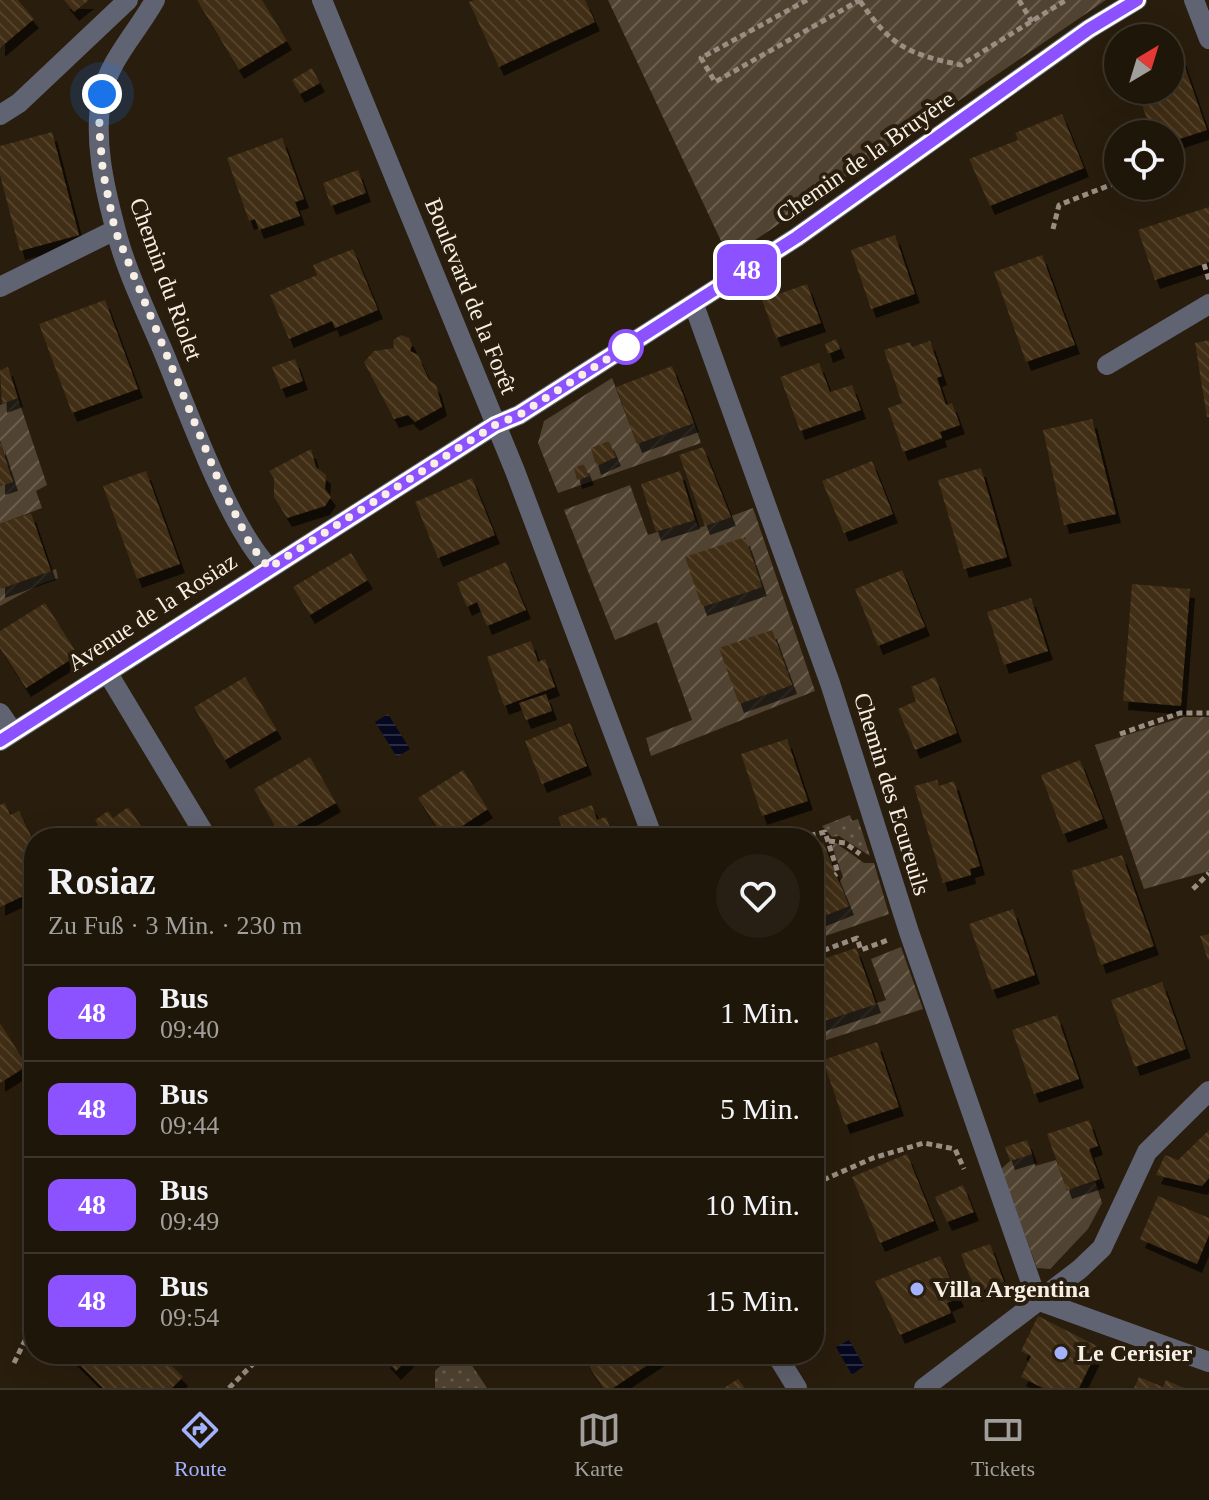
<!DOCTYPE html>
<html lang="de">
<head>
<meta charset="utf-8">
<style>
  body { margin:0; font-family:Georgia,serif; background:#271f13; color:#f1f3f6; height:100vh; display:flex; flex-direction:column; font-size:30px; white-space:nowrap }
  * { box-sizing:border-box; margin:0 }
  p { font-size:26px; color:#a19f9c }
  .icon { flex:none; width:44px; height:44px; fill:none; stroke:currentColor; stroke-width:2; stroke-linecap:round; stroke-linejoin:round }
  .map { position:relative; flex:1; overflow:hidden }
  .details { position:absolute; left:24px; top:828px; width:800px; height:536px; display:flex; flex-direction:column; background:#1f160a; border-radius:32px; box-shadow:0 8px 32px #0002,0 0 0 2px #3c352b }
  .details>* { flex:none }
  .badge { padding:0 16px; border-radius:12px; font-size:28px; line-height:52px }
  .needle { width:52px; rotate:38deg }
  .buttons { position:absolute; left:1104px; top:24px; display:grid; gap:16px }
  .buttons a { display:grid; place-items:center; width:80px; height:80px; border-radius:50%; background:#1f160a; box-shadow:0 8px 32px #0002,0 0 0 2px #3c352b; font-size:40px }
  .you { position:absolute; width:40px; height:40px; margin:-20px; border:6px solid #fff; border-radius:50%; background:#1a73e8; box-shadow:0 0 0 12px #1a73e833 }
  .map>.badge { position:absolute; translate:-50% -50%; box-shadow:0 0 0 4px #fff }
  .round { display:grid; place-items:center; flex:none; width:84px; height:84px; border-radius:42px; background:#271f13 }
  .overview { display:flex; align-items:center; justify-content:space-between; height:136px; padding:0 24px }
  h1 { font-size:38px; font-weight:600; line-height:60px }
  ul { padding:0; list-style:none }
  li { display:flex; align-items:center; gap:24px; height:96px; padding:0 24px; border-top:2px solid #3c352b }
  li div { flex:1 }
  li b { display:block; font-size:30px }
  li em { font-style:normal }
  li .badge { min-width:88px; font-weight:700; text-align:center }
  .dock { display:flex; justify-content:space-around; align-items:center; height:112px; border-top:2px solid #3c352b; background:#1f160a; font-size:22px; color:#a19f9c }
  .dock a { display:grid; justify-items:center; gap:4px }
  .dock .on { color:#a3b2fd }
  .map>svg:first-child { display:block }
  .grass { fill:url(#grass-dots) }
  .garden { fill:url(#garden-furrows) }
  .water { fill:url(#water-rules) }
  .building { fill:url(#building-back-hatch); filter:url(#shadow) }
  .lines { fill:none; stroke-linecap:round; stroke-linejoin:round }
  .path { stroke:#998e81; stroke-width:5; stroke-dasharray:6 4; stroke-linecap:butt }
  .minor { stroke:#606371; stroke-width:20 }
  .line-casing { stroke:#fff; stroke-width:18 }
  .line { stroke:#8c52ff; stroke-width:12 }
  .walk { stroke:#f7eee4; stroke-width:8; stroke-dasharray:0 14.4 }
  .stop-dot { fill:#fff; stroke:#8c52ff; stroke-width:4 }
  .poi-dot { fill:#a3b2fd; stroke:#291d0d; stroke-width:3 }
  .labels { text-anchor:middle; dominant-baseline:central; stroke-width:8; stroke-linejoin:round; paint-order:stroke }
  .street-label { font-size:24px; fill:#f7eee4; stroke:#291d0d }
  .poi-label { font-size:24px; font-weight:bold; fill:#f7eee4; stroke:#291d0d; text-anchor:start }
</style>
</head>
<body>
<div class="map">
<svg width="1209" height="1388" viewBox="0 0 1209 1388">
  <defs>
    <pattern id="grass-dots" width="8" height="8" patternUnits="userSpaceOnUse" patternTransform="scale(2)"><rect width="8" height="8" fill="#514331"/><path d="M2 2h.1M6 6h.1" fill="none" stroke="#6b5e4f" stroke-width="1.8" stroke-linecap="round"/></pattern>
    <pattern id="garden-furrows" width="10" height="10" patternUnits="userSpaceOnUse" patternTransform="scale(2)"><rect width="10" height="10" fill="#514331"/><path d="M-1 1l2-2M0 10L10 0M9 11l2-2" fill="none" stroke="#6b5e4f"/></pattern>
    <pattern id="water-rules" width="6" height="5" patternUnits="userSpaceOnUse" patternTransform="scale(2)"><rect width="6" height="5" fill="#06081f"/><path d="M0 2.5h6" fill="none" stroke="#2b2c3f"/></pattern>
    <pattern id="building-back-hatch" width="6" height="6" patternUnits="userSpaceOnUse" patternTransform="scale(2)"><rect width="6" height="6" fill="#412d12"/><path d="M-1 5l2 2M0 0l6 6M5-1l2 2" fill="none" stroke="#544229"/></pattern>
    <filter id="shadow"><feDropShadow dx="5" dy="9" stdDeviation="0" flood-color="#0009"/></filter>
  </defs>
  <rect width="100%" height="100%" fill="#291d0d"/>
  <!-- grass -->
  <path class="grass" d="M850,815L852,821L858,819L870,856L839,836L832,837L822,826Z
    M453,1354L465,1355L487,1388H435V1371Z"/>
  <!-- garden -->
  <path class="garden" d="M608,0H1106L729,258Z
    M612,378L637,444L694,423L701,443L558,493L538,443L544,421Z
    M18,398L47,485L36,491L42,508L0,524V486L13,481L0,440V405Z
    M630,485L648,535L695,520L699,528L753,508L815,691L651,756L646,738L692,720L657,622L615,640L564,510Z
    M56,569L58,578L38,585L0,606V589Z
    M1184,717H1209V871L1144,889L1095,745Z
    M836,843L864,863H874L889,914L814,940V920L843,877L832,846Z
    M901,947L923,1009L814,1044V1019L818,1023L886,1000L871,959Z
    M1032,1154L1035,1166L1056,1160L1067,1190L1095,1181L1102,1203L1088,1229L1050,1269L1037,1268L1001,1169L1010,1161Z"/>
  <!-- water -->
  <path class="water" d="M388,714L410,749L397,757L375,722Z
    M849,1340L864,1366L852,1375L836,1347Z"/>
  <!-- building -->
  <path class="building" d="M0,0H18L34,19L0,48Z
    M64,0H89L74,12Z
    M197,0H262L287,41L239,70Z
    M474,0H585L595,22L499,67L469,2Z
    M1174,36L1207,130L1170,142V134H1152L1137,90H1170V37Z
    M312,68L320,83L300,94L292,80Z
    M1062,114L1084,168L990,206L969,159L1018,140L1015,133Z
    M52,132L79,235L20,251L0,175V146Z
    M282,138L304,199L295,202L300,216L259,230L255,219L249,221L227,158Z
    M358,170L366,193L331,206L323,183Z
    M1209,207V262L1155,280L1138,230Z
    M895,235L915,294L871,309L851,250Z
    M353,249L378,310L335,328L332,321L289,339L270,295L317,275L313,265Z
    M1042,255L1075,345L1026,362L994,272Z
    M807,284L821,323L776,338L762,300Z
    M105,300L138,389L72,413L39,324Z
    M401,335L409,338L412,345L410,351L418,355L429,380L436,385L442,407L415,422L408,415L394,419L364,362L374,351L394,348L393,340Z
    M836,339L840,349L828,354L825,344Z
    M1209,340V417H1207L1195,343Z
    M930,341L942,376L937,378L946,405L952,403L960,425L940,432L942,438L903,452L888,408L902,403L884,350L910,342L912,347Z
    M295,359L303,381L281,389L272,367Z
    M819,363L830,392L852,385L861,410L800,431L780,377Z
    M672,366L694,423L637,444L616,387Z
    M8,367L18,398L2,404L0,370Z
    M1092,419L1116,514L1064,525L1043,430Z
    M609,441L616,457L596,466L591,448Z
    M0,442L13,482L0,486Z
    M703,447L731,517L705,526L679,455Z
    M311,449L316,467L326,475L325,489L331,497L325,506L287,518L274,497V478L269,471Z
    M872,461L893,514L844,533L822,481Z
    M584,464L589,476L577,480L574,468Z
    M981,468L1007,557L964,569L938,480Z
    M146,471L180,564L137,579L103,486Z
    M680,471L695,520L656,532L641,484Z
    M472,478L495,535L438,558L415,502Z
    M31,513L51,571L0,589V524Z
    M745,537L762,587L702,607L685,557Z
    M351,553L368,580L310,615L293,587Z
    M506,562L526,610L487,626L477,602L467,607L457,583Z
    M902,570L925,627L878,646L855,589Z
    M1132,584L1190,589L1181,706L1123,701Z
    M1031,598L1048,651L1004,665L987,612Z
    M45,603L78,655L26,688L0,648V631Z
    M772,630L792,685L739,704L719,648Z
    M531,641L538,662L545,659L555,687L504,706L487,657Z
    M245,677L277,730L225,760L194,707Z
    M935,677L957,733L915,750L898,709L916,701L911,687Z
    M546,694L552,711L526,720L519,703Z
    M570,723L587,766L542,784L525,741Z
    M787,739L808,801L762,816L741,754Z
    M310,757L336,803L280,835L254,789Z
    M1080,760L1103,819L1063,834L1041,775Z
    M463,770L488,809L444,838L418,798Z
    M937,780L939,786L954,781L980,866L970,869L971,875L943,883L914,786Z
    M5,803L10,815L19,811L34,842V891L0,907V805Z
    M592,805L597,820L606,817L614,838H566L558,817Z
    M128,807L147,835L143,838H86L84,835L98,825L95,820L108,811L113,818Z
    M823,842L849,906L814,920V845Z
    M1122,855L1154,946L1101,965L1071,871Z
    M1013,909L1035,975L992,990L969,924Z
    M1209,934V960H1208L1200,936Z
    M856,948L876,1004L818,1023L814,1012V962Z
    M1162,982L1186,1049L1135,1067L1111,1000Z
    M1057,1015L1079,1079L1034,1094L1012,1030Z
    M0,1023L27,1066L0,1083Z
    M877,1042L899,1107L845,1125L823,1060Z
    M1089,1120L1098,1146L1089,1149L1100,1179L1067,1190L1047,1134Z
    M1209,1130V1178L1202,1186L1156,1175L1165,1155L1178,1160Z
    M1027,1140L1032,1154L1010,1161L1005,1147Z
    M907,1154L934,1221L880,1243L852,1177Z
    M963,1185L974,1212L947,1222L935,1197Z
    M34,1189V1205L26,1197Z
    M1158,1196L1209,1218V1235L1197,1264L1140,1239Z
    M990,1244L1004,1282L976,1293L961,1254Z
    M940,1256L959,1298L947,1303L951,1313L900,1335L875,1281Z
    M1038,1316L1099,1347L1079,1388H1043L1021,1377L1031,1356L1021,1351Z
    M69,1354H160L183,1377L172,1388H103Z
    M390,1354H413L396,1371L385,1359Z
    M581,1354H664L613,1388H603Z
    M1139,1377L1163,1387L1166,1380L1184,1388H1134Z
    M738,1379L745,1388H724Z"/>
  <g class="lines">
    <!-- path -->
    <path class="path" d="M807,0L701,58L715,82L860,0
      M1019,0L1032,22
      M860,1C891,46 907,54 961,65L1066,0
      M1053,229L1059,205L1118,182
      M1204,264L1209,280
      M1120,734L1180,713H1209
      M800,838L825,832L838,873L835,875
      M829,841L845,843L860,854
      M1193,889L1209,873
      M814,954L857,938L861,950L888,940
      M814,1184L873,1158L924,1143L955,1149L964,1169
      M14,1363L34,1322
      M229,1388L263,1354"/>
    <!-- minor -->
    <path class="minor" d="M155,0C138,31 109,60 102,95C93,137 104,186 115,227C125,269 146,311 163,351C187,409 228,525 269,568
      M322,0L515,471L653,838
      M1194,0L1209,39
      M0,115L19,103L128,0
      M0,287L115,230
      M694,305L830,683L909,932L1037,1300
      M1107,365L1209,304
      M107,672L207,838
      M0,713L13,732
      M0,741L495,425L519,415L797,237L1089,29L1137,0
      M1037,1300L1209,1362
      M776,1354L797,1388
      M924,1388L1080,1269L1102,1248L1147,1152L1209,1091"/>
  </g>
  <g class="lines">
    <defs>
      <path id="line" d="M0,741L495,425L519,415L797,237L1089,29L1137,0"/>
    </defs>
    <!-- line casing -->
    <use href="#line" class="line-casing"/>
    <!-- line -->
    <use href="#line" class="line"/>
    <!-- walk -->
    <path class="walk" d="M102,94L99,127L103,172L115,230L218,479L250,544L269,568L495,425L519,415L626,347"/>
  </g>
  <!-- markers -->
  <circle class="stop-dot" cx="626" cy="347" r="16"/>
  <g class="poi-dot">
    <circle cx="917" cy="1289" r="8"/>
    <circle cx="1061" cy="1353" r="8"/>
  </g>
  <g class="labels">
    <!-- street labels -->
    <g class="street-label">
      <text transform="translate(865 157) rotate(-35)">Chemin de la Bruyère</text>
      <text transform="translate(166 279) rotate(70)">Chemin du Riolet</text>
      <text transform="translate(471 296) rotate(68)">Boulevard de la Forêt</text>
      <text transform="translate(152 612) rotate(-33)">Avenue de la Rosiaz</text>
      <text transform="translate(892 794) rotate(73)">Chemin des Ecureuils</text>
    </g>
    <!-- poi labels -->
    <g class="poi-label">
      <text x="933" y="1289">Villa Argentina</text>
      <text x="1077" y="1353">Le Cerisier</text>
    </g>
  </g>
</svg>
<div class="buttons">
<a><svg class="needle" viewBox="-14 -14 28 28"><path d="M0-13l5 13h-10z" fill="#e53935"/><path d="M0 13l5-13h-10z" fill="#a19f9c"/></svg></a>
<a><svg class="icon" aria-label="locate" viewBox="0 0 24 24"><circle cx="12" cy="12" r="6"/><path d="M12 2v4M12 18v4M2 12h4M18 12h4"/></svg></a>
</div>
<div class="you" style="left:102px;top:94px"></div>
<b class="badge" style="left:747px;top:270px;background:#8c52ff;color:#fff">48</b>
<section class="details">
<div class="overview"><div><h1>Rosiaz</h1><p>Zu Fuß · 3 Min. · 230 m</p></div><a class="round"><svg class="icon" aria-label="heart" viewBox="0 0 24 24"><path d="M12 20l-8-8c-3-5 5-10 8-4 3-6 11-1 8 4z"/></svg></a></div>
<ul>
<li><span class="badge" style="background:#8c52ff;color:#fff">48</span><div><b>Bus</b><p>09:40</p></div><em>1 Min.</em></li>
<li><span class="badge" style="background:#8c52ff;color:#fff">48</span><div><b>Bus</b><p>09:44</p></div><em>5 Min.</em></li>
<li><span class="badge" style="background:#8c52ff;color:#fff">48</span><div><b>Bus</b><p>09:49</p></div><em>10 Min.</em></li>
<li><span class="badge" style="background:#8c52ff;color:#fff">48</span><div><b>Bus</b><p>09:54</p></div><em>15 Min.</em></li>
</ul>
</section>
</div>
<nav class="dock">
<a class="on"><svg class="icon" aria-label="directions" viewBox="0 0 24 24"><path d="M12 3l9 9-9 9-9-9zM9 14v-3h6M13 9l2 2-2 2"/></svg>Route</a>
<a><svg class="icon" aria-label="map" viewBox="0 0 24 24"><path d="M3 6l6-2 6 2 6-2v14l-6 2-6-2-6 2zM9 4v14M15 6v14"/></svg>Karte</a>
<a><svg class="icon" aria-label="tickets" viewBox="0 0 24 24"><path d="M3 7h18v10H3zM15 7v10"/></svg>Tickets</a>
</nav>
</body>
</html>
